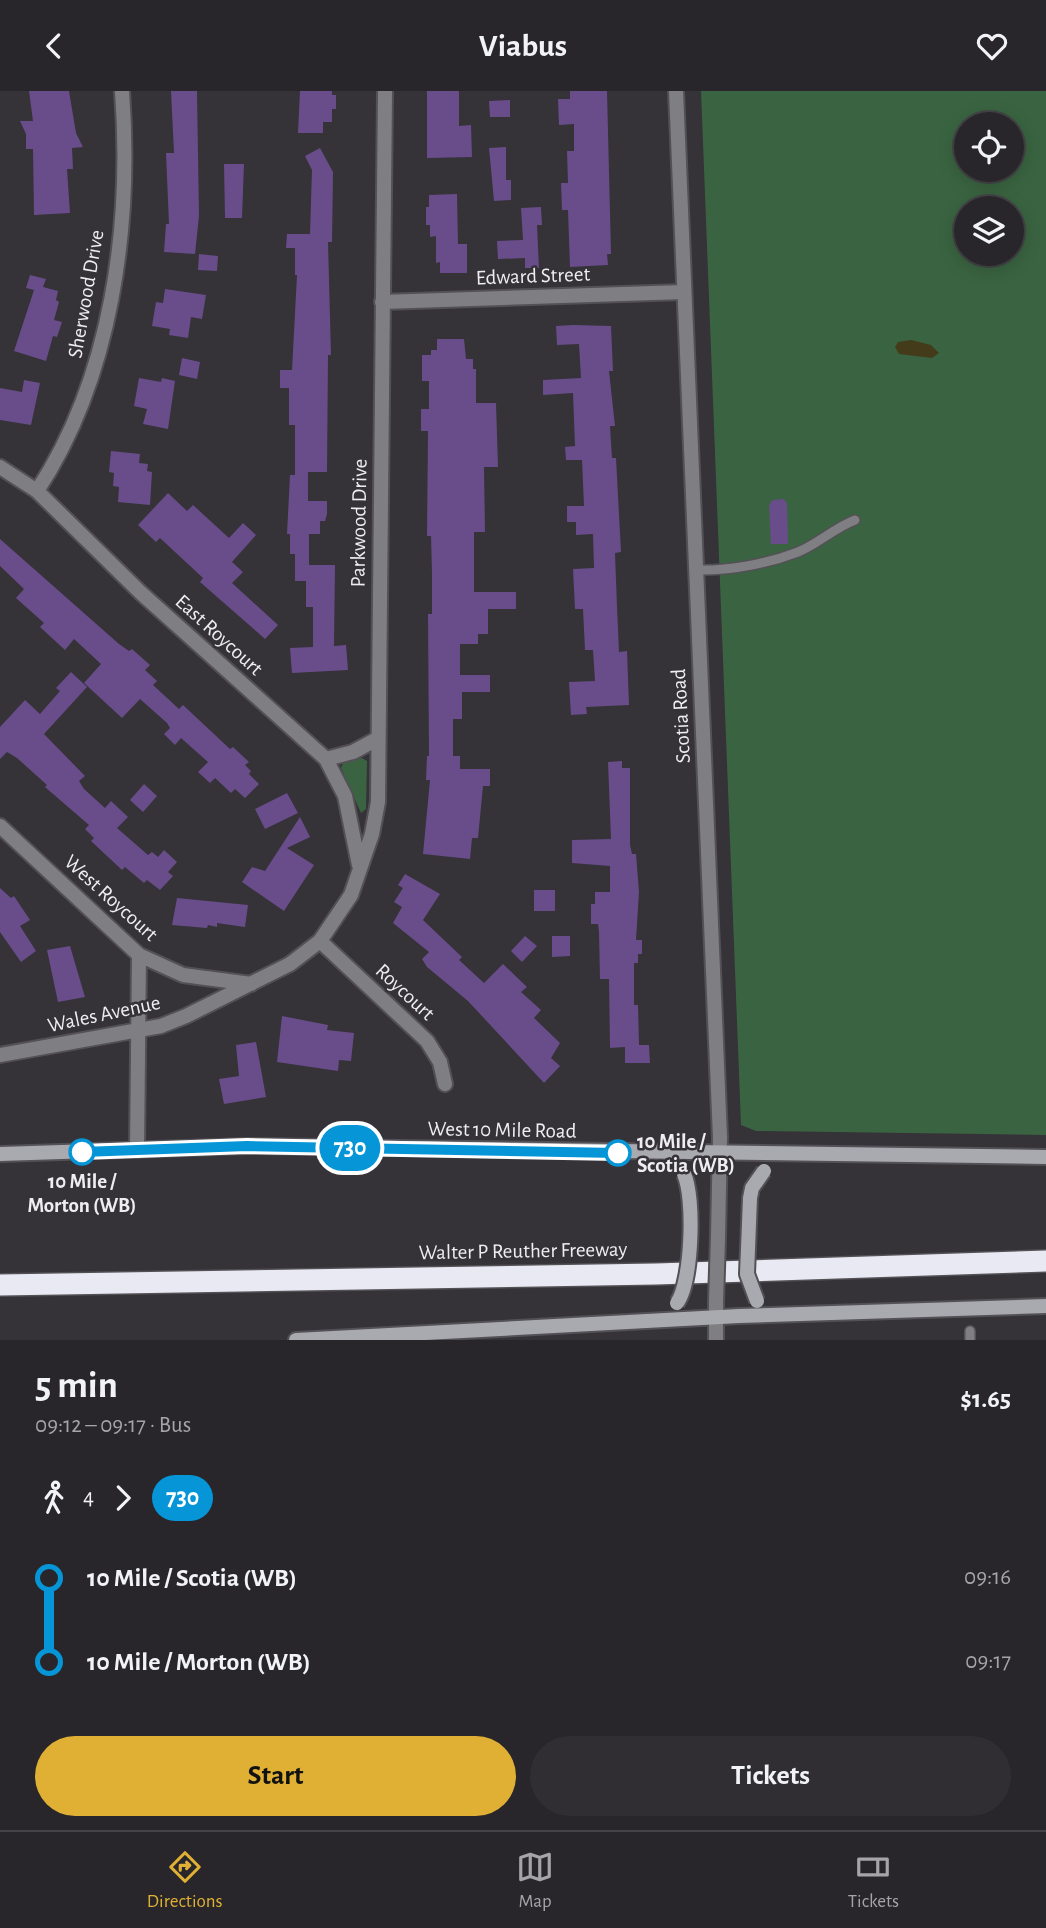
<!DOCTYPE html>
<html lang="en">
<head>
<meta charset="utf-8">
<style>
  body { margin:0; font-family:"Alegreya Sans",sans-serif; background:#302e32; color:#f1f3f6; height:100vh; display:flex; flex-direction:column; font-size:26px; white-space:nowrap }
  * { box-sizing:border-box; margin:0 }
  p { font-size:23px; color:#a5a5a8 }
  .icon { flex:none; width:38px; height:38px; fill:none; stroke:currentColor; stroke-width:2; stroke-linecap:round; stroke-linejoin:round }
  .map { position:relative; height:1249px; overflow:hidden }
  .side { display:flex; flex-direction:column; background:#28262a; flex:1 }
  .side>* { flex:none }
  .badge { padding:0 14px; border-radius:23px; font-size:24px; line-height:46px }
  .controls { position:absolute; left:954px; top:21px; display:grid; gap:14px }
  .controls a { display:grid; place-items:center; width:70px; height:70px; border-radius:50%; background:#28262a; box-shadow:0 4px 18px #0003,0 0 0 2px #444347; font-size:35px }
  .map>.badge { position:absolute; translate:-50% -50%; box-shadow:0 0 0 4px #fff }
  .legs { display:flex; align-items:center; gap:10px; height:77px; padding:0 35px; font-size:23px }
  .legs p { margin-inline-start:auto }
  .head { display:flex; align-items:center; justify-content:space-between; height:119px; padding:0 35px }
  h1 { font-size:38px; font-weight:700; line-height:52px }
  .action { display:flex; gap:14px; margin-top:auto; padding:14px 35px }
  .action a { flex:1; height:80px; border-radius:42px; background:#dfb034; color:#111; font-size:28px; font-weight:700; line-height:80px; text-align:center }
  .action a+a { background:#302e32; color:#f1f3f6 }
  ul { padding:0 35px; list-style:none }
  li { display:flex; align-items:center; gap:24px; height:84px; font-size:26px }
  li i { display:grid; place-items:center; width:10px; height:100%; margin:0 9px; background:currentColor }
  li i::after { content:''; width:18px; height:18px; margin:-9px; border:5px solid; border-radius:50%; background:#28262a }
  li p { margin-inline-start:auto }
  li:first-child i { background:linear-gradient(#0000 50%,currentColor 0) }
  li:last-child i { background:linear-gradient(currentColor 50%,#0000 0) }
  header { display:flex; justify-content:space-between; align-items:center; height:91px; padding:0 35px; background:#28262a; font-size:32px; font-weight:700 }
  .dock { display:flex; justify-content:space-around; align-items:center; height:98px; border-top:2px solid #444347; background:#28262a; font-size:19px; color:#a5a5a8 }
  .dock a { display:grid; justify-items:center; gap:4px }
  .dock .current { color:#dfb034 }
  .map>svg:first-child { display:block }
  .green { fill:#3a6441; fill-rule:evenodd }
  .sand { fill:#433b1a }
  .building { fill:#684d8a }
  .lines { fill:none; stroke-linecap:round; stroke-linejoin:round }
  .service-casing { stroke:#535056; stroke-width:12 }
  .minor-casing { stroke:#535056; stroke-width:18 }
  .tertiary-casing { stroke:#535056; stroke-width:18 }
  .secondary-casing { stroke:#535056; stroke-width:18 }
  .motorway-casing { stroke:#535056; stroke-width:24 }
  .service { stroke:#7f7f83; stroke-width:9 }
  .minor { stroke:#7f7f83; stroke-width:14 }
  .tertiary { stroke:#7f7f83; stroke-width:14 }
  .secondary { stroke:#a9aab0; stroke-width:14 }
  .motorway { stroke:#e8e9f2; stroke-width:21 }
  .tertiary-bridge-casing { stroke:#535056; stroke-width:18; stroke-linecap:butt }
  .secondary-bridge-casing { stroke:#535056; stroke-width:18; stroke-linecap:butt }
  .tertiary-bridge { stroke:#7f7f83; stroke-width:14 }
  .secondary-bridge { stroke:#a9aab0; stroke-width:14 }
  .line-1-casing { stroke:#fff; stroke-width:16 }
  .line-1 { stroke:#0696d7; stroke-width:10 }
  .stop-1-dot { fill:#fff; stroke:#0696d7; stroke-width:3.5 }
  .labels { text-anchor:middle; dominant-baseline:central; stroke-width:5; stroke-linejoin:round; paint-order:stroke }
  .street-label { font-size:21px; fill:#efedf1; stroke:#353238 }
  .stop-label { font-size:21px; font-weight:bold; fill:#efedf1; stroke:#353238; text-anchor:start }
</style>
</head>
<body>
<header><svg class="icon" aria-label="back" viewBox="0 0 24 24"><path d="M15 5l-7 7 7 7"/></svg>Viabus<svg class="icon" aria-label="heart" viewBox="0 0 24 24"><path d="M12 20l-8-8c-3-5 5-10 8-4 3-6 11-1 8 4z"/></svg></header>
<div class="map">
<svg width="1046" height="1249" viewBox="0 0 1046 1249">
  <rect width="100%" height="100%" fill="#353238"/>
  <!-- green -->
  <path class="green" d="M701,0H1046V1044L756,1040L741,1034ZM966,33H1012V79H966ZM966,117H1012V163H966Z
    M362,667L367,670L366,718L361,722L341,677L343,672Z"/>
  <!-- sand -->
  <path class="sand" d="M911,249L931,254L939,262L932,267L899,263L895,256L898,251Z"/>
  <!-- building -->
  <path class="building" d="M29,0H69L76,42L83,56L72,57L73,78H67L70,122L34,124L33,58H26V43L20,30H33Z
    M171,0H197L199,125L195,163L164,161L166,133H169L166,62H174Z
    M300,0H332V4H336V18H332V31H323V42H298Z
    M427,0H459V35L471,34L472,66L427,67Z
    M570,0H607L611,163H607L608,174L570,176L568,119H562L561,92H568L567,60H574V33L559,34L558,8H570Z
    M510,9V26H490L489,10Z
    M506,56V89H511V109L494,110L489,57Z
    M320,57L333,81L332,151H328L331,264H328L327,381H308V410H327V423L325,430H320V443H309V474H335L334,555L346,554L348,579L292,582L290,557L313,556V516H306V490H295V463H290V443H287L290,384H295V334H289V297H280V279H292L297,184H295V157H286L287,143H310L312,79L305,65Z
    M224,73H244L242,127H225Z
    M457,103L458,153H467V182H440V171L436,172V145L430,146V134H426V116H429V104Z
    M541,116L542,134H537L539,177H525V167L498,168L497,150L523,149L521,117Z
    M199,163L218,165L217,180L198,179Z
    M30,184L46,188L43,196L58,200L56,209L59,211L54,229L62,231L57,246L53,245L46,270L14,260L34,199L26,197Z
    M165,198L206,204L202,228L191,226L188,247L169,244L170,238L152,235L156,211L163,212Z
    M573,234L611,235L613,280H609L615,335H610L612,367H616L621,461L615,462L617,516L619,561L627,560L629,614L586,616L587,623L571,624L569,591L595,590L593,559H585L583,518H575L573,478L594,477L593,443L576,444V431H567V415H584L582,369H566L565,356L575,355L573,302L543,304V289L581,287L579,253L557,254L556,235Z
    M437,248H464L466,268H473V278H476V312H496L498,376H484L485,441H474V501H516V518H488V543H478V553H460V584H490V601H462V628H453V665H460V678H490V695H483L478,747H472L470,768L423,763L430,689H426L427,665H429L428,523H432V483L431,445H427L428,340H421V318H429V290H422V264H431V259H437Z
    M182,267L200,271L197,288L179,284Z
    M139,287L161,291L162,287L175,290L168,338L143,333L147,318L134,315Z
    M24,289L40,292L31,334L0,329V297L22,301Z
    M111,360L140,363L139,372L148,373L147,380L152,381L150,414L118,411L119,396L113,395L114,382L109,381Z
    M168,402L187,420L193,414L229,447L243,432L256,444L232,471L243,481L232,492L278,534L265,548L200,491L203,487L160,447L156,451L138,434Z
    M784,408L787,413L788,453H771L769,414L773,409Z
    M0,448L119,553L129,560L132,558L150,574L145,579L157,590L153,594L179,618L183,614L230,658L233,656L249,671L245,674L251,680L249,683L259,693L245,707L235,698L231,702L215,687L210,692L198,681L208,671L181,647L175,654L164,643L170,637L167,632L140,608L122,627L84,592L101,573L74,548L65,559L40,536L44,532L16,507L24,498L0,475Z
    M71,581L87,596L44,643L85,685L79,690L84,698L105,717L111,710L128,726L117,737L148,764L152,761L158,766L164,759L177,771L168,781L173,785L160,799L147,789L144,792L125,776L122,779L91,750L94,747L85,738L89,734L45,696L47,694L17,667L7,661L0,668V636L25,609L40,623L60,600L56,597Z
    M622,670V677H630V754L632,763H636L639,801L636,849H642V863H638V872H634V914H638L639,954H649L650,972H625V956L610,957L609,888H600L599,841L598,833H591V813H595V801H610V775L572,772V749L611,748L608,671Z
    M144,693L157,705L143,721L130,709Z
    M287,702L298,722L265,738L255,718Z
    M300,726L310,746L287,757L314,774L284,820L242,791L252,776L265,780Z
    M405,783L440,803L423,829L462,866L459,869L484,892L503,873L527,896L521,901L541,919L534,927L560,952L551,967L560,975L544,992L468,910L427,876L422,868L429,861L393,832L402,816L394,811L403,797L398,794Z
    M0,797L11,807L14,805L30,829L20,835L36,860L21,871L0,841Z
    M534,799H555V820H534Z
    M177,807L248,814L245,836L217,832V836L208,834L207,837L172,834Z
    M525,845L537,855L522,871L511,860Z
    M552,845H570V865L552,866Z
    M70,855L85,906L58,911L47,859Z
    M282,925L328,934L327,939L354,942L351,970L339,969L338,980L277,971Z
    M256,951L266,1006L224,1013L219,988L239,985L236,954Z"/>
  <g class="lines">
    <defs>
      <path id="service" d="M696,479C728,480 767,473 798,461C818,453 834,437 855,429
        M970,1240V1249"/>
      <path id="minor" d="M382,211L684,201
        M0,376L37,400L141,502L326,668L345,705L359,774
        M37,400C112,286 132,135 122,0
        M326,668L353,661L377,648
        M0,735L139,864L183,884L251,893
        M320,850L427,950L440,971L445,993
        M0,964L161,935L186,925L290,873L320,850L351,804L372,743L378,711L385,0
        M137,1059L139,864"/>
      <path id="tertiary" d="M676,0L720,1046L718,1146
        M716,1211V1249"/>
      <path id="secondary" d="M0,1063L247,1055L1046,1066
        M296,1249L739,1225L1046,1215"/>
      <path id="motorway" d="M0,1194L656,1183L1046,1170"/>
    </defs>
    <!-- service casing -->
    <use href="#service" class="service-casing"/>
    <!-- minor casing -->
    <use href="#minor" class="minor-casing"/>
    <!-- tertiary casing -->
    <use href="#tertiary" class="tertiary-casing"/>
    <!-- secondary casing -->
    <use href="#secondary" class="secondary-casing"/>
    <!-- motorway casing -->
    <use href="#motorway" class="motorway-casing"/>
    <!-- service -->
    <use href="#service" class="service"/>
    <!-- minor -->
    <use href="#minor" class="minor"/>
    <!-- tertiary -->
    <use href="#tertiary" class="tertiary"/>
    <!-- secondary -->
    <use href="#secondary" class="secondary"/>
    <!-- motorway -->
    <use href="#motorway" class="motorway"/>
    <defs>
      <path id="tertiary-bridge" d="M716,1211L718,1146"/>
      <path id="secondary-bridge" d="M757,1210L747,1183L750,1107L752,1097L764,1080
        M677,1212C692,1191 695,1107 684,1083"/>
    </defs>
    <!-- tertiary-bridge casing -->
    <use href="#tertiary-bridge" class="tertiary-bridge-casing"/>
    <!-- secondary-bridge casing -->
    <use href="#secondary-bridge" class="secondary-bridge-casing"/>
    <!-- tertiary-bridge -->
    <use href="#tertiary-bridge" class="tertiary-bridge"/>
    <!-- secondary-bridge -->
    <use href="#secondary-bridge" class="secondary-bridge"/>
  </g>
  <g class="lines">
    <defs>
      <path id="line-1" d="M82,1061L247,1055L618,1062"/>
    </defs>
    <!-- line-1 casing -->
    <use href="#line-1" class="line-1-casing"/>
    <!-- line-1 -->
    <use href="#line-1" class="line-1"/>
  </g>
  <!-- markers -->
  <g class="stop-1-dot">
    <circle cx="82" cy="1061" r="12"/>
    <circle cx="618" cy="1062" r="12"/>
  </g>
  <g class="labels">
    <!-- street labels -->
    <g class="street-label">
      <text transform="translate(533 185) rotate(-2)">Edward Street</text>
      <text transform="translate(86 203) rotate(-80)">Sherwood Drive</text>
      <text transform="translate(359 432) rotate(-89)">Parkwood Drive</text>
      <text transform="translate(219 544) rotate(42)">East Roycourt</text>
      <text transform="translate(681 625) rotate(-93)">Scotia Road</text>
      <text transform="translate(111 807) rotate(42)">West Roycourt</text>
      <text transform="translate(405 901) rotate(43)">Roycourt</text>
      <text transform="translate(104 923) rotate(-12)">Wales Avenue</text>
      <text transform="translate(502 1039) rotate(1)">West 10 Mile Road</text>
      <text transform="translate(523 1160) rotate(-1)">Walter P Reuther Freeway</text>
    </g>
    <!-- stop labels -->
    <g class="stop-label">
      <text x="637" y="1050">10 Mile /<tspan x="637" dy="24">Scotia (WB)</tspan></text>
      <text x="82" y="1090" text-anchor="middle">10 Mile /<tspan x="82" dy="24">Morton (WB)</tspan></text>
    </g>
  </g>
</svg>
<div class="controls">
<a><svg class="icon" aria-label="locate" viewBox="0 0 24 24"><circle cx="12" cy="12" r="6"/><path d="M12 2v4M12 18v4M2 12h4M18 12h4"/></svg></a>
<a><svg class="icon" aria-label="layers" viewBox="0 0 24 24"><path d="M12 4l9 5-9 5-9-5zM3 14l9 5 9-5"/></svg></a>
</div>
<b class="badge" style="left:350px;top:1057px;background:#0696d7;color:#fff">730</b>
</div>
<section class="side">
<div class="head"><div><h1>5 min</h1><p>09:12 – 09:17 · Bus</p></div><b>$1.65</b></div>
<div class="legs"><svg class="icon" aria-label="walk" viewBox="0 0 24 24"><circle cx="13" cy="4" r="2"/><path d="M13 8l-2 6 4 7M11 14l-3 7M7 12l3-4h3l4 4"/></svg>4<svg class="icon" aria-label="forward" viewBox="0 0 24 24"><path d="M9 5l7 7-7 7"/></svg><b class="badge" style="background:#0696d7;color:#fff">730</b></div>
<ul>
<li><i style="color:#0696d7"></i><b>10 Mile / Scotia (WB)</b><p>09:16</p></li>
<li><i style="color:#0696d7"></i><b>10 Mile / Morton (WB)</b><p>09:17</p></li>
</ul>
<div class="action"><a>Start</a><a>Tickets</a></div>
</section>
<nav class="dock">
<a class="current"><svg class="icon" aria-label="directions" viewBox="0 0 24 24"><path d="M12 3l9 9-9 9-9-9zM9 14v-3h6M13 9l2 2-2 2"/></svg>Directions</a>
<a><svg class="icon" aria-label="map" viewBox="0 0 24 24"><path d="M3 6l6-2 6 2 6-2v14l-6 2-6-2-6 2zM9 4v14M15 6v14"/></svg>Map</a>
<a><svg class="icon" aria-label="tickets" viewBox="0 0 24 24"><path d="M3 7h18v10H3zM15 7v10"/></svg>Tickets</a>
</nav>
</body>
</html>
